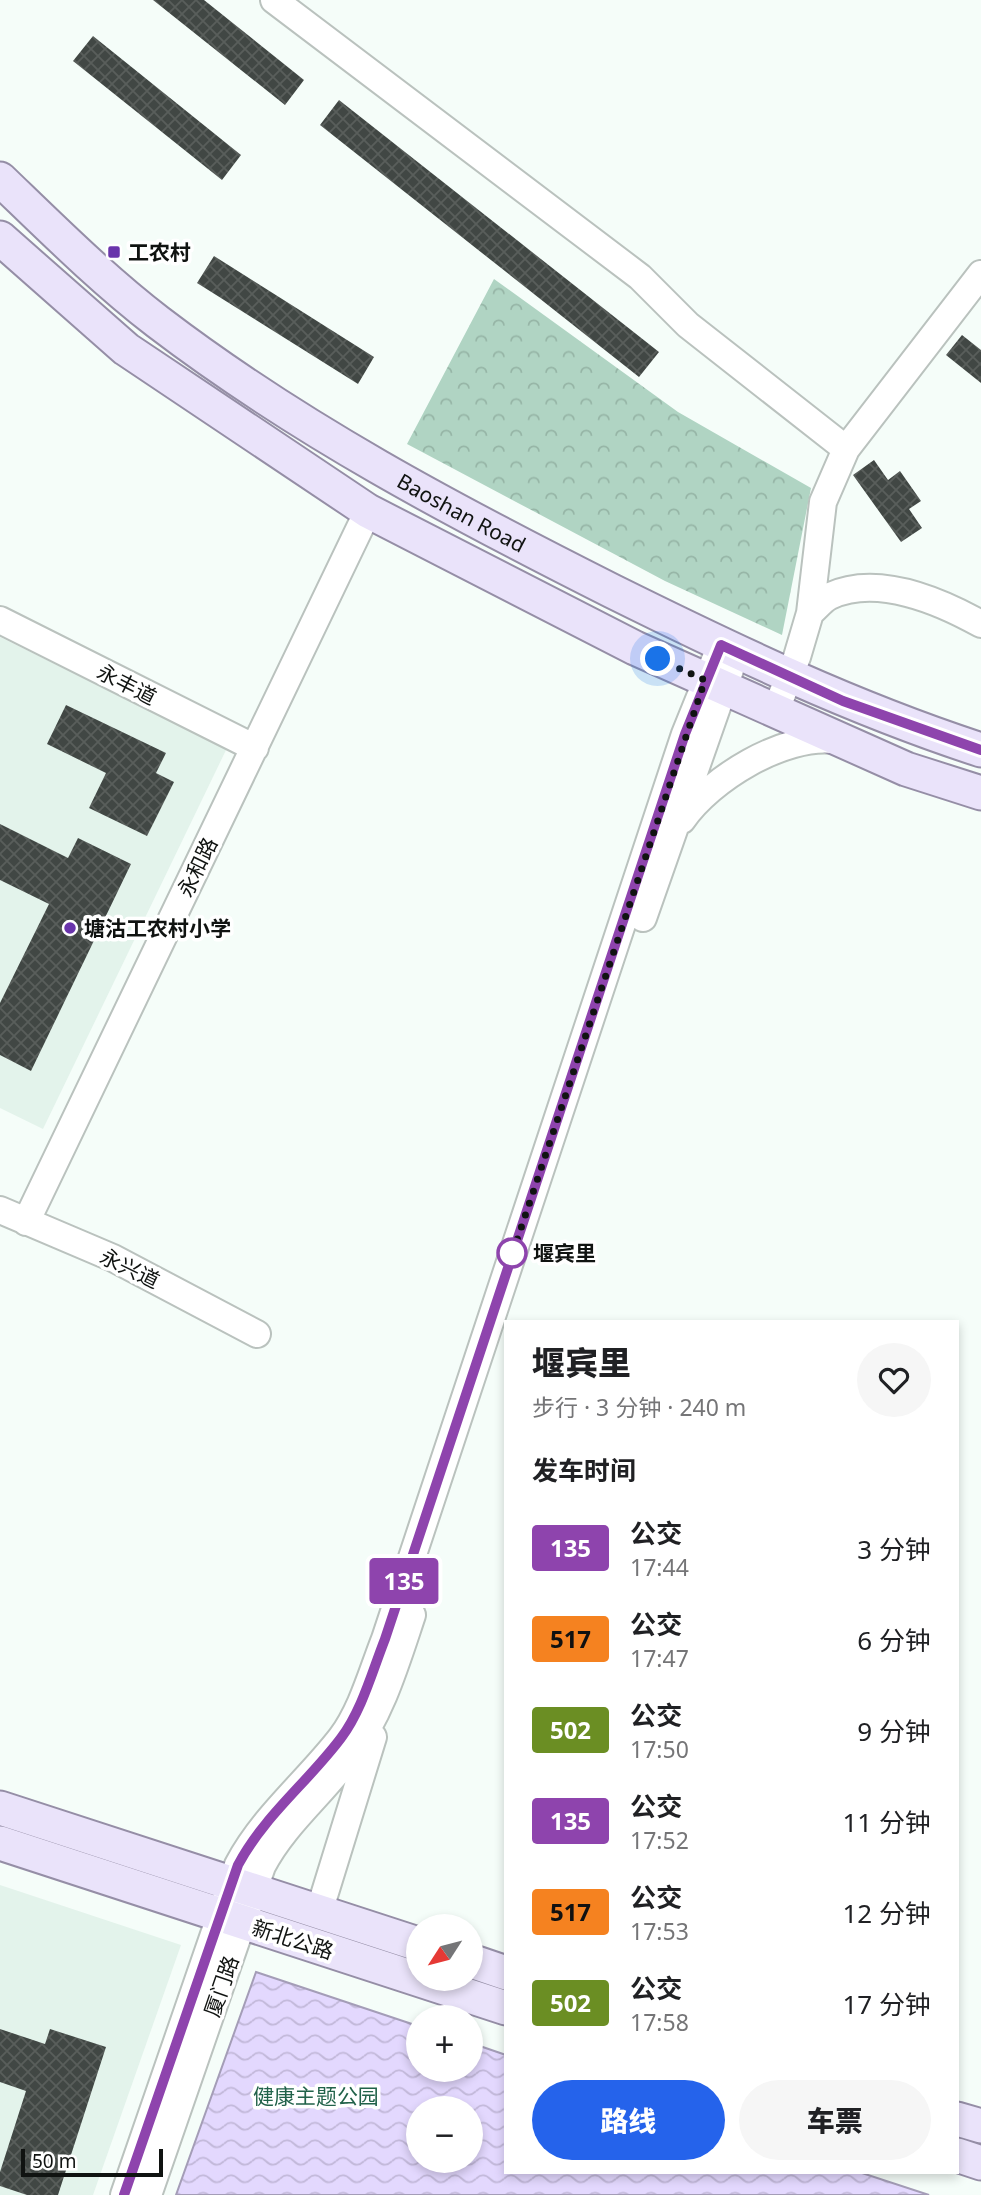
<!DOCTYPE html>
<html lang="zh">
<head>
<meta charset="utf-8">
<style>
  body { margin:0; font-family:"Noto Sans","Noto Sans SC",sans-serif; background:#f6f6f6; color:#202124; height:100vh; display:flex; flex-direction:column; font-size:26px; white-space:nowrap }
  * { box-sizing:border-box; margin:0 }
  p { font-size:23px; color:#757577 }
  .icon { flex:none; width:38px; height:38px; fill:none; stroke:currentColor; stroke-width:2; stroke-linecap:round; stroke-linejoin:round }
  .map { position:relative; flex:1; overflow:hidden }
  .side { position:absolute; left:504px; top:1320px; width:455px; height:854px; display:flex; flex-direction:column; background:#fff; border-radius:0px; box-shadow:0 4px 10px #0003 }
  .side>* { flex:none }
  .badge { padding:0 14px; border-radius:5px; font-size:24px; line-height:46px }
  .needle { width:46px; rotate:234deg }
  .tools { position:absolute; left:406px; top:1914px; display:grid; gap:14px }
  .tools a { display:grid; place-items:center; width:77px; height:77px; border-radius:50%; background:#fff; box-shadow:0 4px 10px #0003; font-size:35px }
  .scale { position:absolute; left:21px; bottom:18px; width:142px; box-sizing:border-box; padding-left:7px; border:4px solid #101311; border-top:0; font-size:19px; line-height:24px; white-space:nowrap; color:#101311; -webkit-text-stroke:5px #fff; paint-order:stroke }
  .you { position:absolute; width:35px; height:35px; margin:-18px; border:5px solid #fff; border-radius:50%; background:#1a73e8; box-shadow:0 0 0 10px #1a73e833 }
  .map>.badge { position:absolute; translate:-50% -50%; box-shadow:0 0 0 4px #fff }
  h2 { padding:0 28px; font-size:26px; line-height:63px }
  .round { display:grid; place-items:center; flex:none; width:74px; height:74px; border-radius:37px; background:#f6f6f6 }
  .headline { display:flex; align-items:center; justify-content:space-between; height:119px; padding:0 28px }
  h1 { font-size:33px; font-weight:800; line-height:52px }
  .button { display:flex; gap:14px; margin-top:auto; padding:14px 28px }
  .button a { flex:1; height:80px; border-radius:42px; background:#2563eb; color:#fff; font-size:28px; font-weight:800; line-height:80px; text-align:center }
  .button a+a { background:#f6f6f6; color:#202124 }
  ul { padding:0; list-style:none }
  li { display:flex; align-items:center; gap:21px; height:91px; padding:0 28px }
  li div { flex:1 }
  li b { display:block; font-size:26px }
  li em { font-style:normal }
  li .badge { min-width:77px; font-weight:700; text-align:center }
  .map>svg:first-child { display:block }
  .built { fill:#e3f3eb }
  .park { fill:url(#park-crowns) }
  .water { fill:url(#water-waves); stroke:#a49db7; stroke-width:2; fill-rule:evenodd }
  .building { fill:url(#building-cross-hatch) }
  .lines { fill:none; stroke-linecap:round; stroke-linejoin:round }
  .minor-casing { stroke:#bac2be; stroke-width:30 }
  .major-casing { stroke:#958ea6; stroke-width:37 }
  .minor { stroke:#fff; stroke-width:26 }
  .major { stroke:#eae3fa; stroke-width:33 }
  .line-casing { stroke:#fff; stroke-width:16 }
  .line { stroke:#8e44ad; stroke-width:10 }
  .walk { stroke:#101311; stroke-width:7; stroke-dasharray:0 12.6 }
  .poi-dot { fill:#6934ab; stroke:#fff; stroke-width:2.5 }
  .stop-dot { fill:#fff; stroke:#8e44ad; stroke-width:3.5 }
  .labels { text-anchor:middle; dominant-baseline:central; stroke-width:7; stroke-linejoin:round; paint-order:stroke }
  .poi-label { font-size:21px; font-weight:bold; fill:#101311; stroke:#fff; text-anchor:start }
  .street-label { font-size:21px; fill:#101311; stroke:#fff }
  .stop-label { font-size:21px; font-weight:bold; fill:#101311; stroke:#fff; text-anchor:start }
  .park-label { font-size:21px; fill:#21624a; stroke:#fff }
</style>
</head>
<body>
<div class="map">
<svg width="981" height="2195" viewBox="0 0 981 2195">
  <defs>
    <pattern id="park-crowns" width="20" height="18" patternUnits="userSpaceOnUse" patternTransform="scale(1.75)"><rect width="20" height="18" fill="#b0d4c3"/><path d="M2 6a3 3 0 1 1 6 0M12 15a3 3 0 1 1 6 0" fill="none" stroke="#96b5a6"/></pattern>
    <pattern id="water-waves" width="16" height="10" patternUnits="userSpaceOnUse" patternTransform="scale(1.75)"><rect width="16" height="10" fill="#e3d8fe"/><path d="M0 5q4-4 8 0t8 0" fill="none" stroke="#c2b8d9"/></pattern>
    <pattern id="building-cross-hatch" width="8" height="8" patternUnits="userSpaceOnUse" patternTransform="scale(1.75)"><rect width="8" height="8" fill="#414744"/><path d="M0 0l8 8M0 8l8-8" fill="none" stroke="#595e5b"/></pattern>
  </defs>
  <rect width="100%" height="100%" fill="#f5fdf9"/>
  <!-- built -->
  <path class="built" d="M0,637L227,748L43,1129L0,1108Z
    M0,1885L181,1945L93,2195H0Z"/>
  <!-- park -->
  <path class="park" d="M494,279L678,412L811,488L782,635L665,581L407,444Z"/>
  <!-- water -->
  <path class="water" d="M256,1972L418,2026V2070H471V2043L506,2055V2172H859L929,2195H176ZM418,2109H471V2161H418Z"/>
  <!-- building -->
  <path class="building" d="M153,0H204L304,80L285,105Z
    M93,36L241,155L222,180L73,61Z
    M339,100L659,352L639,377L320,125Z
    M214,256L374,357L358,384L197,283Z
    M962,335L981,350V383L946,355Z
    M874,460L888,480L900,471L921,501L909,509L922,528L901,542L853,475Z
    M66,705L166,753L156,773L174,782L147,836L89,808L106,773L47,744Z
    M0,824L68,858L78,838L131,864L31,1071L0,1055V1003L49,904L0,880Z
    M0,2029L45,2044L50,2029L106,2047L58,2195H27L0,2186V2172L26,2091L0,2082Z"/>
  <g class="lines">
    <defs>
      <path id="minor" d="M274,0L640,277L688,325L846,449
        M810,613C816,608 823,599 830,596C877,574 940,601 981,624
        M0,620L255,748
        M775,712L797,657L810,613L823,502L846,449L981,274
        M682,820C710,779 784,734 834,740
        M643,918L730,670
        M0,1210L113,1258L257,1334
        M26,1222L368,511
        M319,1912L373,1737
        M124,2195L238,1865C264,1816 307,1782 341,1738C362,1710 372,1672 385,1639L685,734L721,645
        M148,2195L262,1866C284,1824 321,1795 349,1757C381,1714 395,1666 412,1615"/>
      <g id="major">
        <path id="s1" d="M0,179C51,228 102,279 158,322C298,429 455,512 612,591C733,651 852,708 981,750"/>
        <path d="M0,238L126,349L368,511L635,648L906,769L981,793"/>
        <path d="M0,1808L418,1944"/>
        <path d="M0,1843L506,2008"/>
        <path d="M471,1961L506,1973"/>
        <path d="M957,2119L981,2126"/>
        <path d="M957,2155L981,2163"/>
      </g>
    </defs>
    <!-- minor casing -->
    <use href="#minor" class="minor-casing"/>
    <!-- major casing -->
    <use href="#major" class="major-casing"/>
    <!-- minor -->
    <use href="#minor" class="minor"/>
    <!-- major -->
    <use href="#major" class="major"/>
  </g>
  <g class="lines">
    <defs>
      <path id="line" d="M124,2195L238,1865C264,1816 308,1782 341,1738C362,1710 372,1672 385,1639L685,734L721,645L843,701L981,750"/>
    </defs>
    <!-- line casing -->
    <use href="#line" class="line-casing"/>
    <!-- line -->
    <use href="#line" class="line"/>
    <!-- walk -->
    <path class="walk" d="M512,1253L509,1264L705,680L658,659"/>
  </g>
  <!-- markers -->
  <g class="poi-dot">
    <rect x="107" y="245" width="14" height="14" rx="3.5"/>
    <circle cx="70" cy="928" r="7"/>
  </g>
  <circle class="stop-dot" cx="512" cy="1253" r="14"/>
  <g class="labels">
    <!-- poi labels -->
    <g class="poi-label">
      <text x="128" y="252">工农村</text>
      <text x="84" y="928">塘沽工农村小学</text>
    </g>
    <!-- street labels -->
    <g class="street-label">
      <text stroke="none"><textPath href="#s1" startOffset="572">Baoshan Road</textPath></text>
      <text transform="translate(127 684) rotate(27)">永丰道</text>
      <text transform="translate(197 867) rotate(-64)">永和路</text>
      <text transform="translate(130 1268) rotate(26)">永兴道</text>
      <text transform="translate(293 1939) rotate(18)">新北公路</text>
      <text transform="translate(221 1986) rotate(-71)">厦门路</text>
    </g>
    <!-- stop labels -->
    <g class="stop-label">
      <text x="533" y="1253">堰宾里</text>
    </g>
    <!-- park labels -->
    <g class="park-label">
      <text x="316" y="2096">健康主题公园</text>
    </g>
  </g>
</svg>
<div class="tools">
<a><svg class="needle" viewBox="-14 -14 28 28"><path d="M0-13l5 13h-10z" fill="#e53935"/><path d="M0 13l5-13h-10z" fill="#757577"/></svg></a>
<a>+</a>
<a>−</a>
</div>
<div class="scale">50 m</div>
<div class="you" style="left:658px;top:659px"></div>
<b class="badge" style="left:404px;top:1581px;background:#8e44ad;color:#fff">135</b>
<section class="side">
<div class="headline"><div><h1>堰宾里</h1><p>步行 · 3 分钟 · 240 m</p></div><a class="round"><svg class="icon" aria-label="heart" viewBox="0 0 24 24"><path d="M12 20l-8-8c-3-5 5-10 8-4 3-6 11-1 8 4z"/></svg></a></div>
<h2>发车时间</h2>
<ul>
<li><span class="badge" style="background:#8e44ad;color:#fff">135</span><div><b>公交</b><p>17:44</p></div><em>3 分钟</em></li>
<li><span class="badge" style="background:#f58220;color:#111">517</span><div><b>公交</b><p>17:47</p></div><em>6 分钟</em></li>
<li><span class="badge" style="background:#6b8e23;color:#fff">502</span><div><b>公交</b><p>17:50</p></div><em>9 分钟</em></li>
<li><span class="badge" style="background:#8e44ad;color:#fff">135</span><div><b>公交</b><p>17:52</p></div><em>11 分钟</em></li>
<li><span class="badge" style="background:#f58220;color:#111">517</span><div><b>公交</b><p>17:53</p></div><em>12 分钟</em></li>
<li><span class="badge" style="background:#6b8e23;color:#fff">502</span><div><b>公交</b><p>17:58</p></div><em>17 分钟</em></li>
</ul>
<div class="button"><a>路线</a><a>车票</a></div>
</section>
</div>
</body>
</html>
